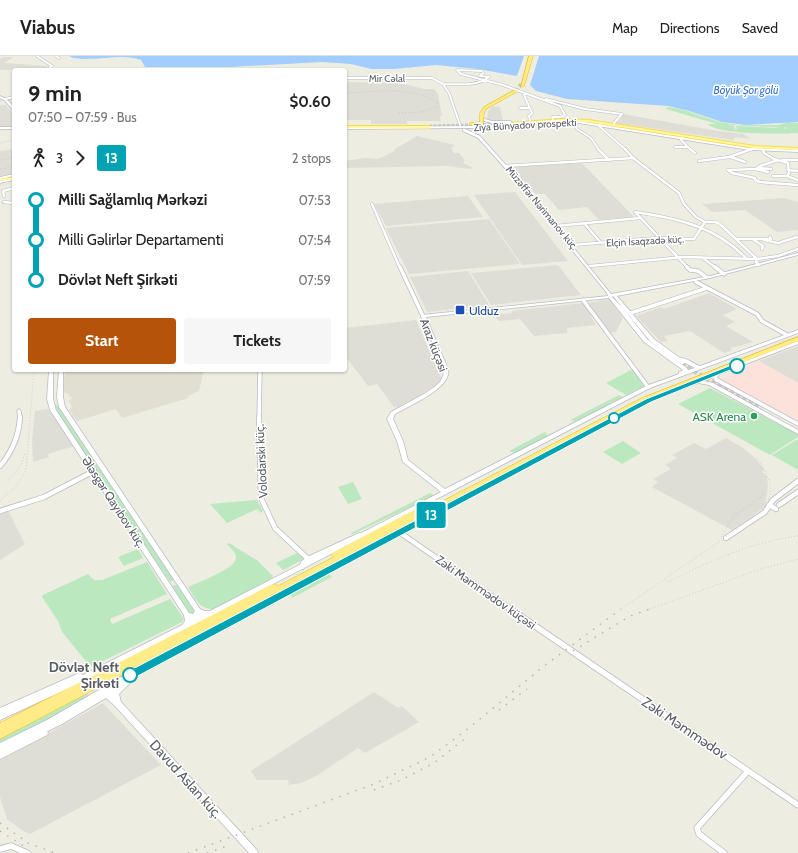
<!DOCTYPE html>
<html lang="en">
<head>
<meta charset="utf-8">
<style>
  body { margin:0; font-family:Cabin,sans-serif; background:#f6f6f6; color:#222; height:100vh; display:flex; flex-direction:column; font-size:15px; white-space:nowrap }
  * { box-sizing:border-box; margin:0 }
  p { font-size:13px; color:#767676 }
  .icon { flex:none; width:22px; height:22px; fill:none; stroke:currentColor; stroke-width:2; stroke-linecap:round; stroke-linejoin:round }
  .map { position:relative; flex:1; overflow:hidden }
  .details { position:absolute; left:12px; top:12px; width:335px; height:304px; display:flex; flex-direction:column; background:#fff; border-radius:4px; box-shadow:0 1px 3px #0004 }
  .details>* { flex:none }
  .badge { padding:0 8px; border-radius:3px; font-size:14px; line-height:26px }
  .map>.badge { position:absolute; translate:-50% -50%; box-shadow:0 0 0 2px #fff }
  .legs { display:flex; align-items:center; gap:6px; height:44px; padding:0 16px; font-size:13px }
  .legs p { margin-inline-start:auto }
  .head { display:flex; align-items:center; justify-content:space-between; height:68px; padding:0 16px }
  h1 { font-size:22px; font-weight:800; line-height:30px }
  .primary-button { display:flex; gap:8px; margin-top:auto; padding:8px 16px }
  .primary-button a { flex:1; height:46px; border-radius:4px; background:#b45309; color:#fff; font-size:16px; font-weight:800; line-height:46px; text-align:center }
  .primary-button a+a { background:#f6f6f6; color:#222 }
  ul { padding:0 16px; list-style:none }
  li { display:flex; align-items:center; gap:14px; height:40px; font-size:15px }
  li i { display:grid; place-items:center; width:6px; height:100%; margin:0 5px; background:currentColor }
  li i::after { content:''; width:10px; height:10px; margin:-5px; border:3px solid; border-radius:50%; background:#fff }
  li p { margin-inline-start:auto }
  li:first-child i { background:linear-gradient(#0000 50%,currentColor 0) }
  li:last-child i { background:linear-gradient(currentColor 50%,#0000 0) }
  header { display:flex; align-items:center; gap:24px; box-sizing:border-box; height:56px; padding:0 20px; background:#fff; border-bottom:1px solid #e0e0e0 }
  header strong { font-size:19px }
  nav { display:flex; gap:22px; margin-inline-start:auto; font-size:14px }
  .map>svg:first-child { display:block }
  .industrial { fill:#dfded6 }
  .education { fill:#e1dfd2 }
  .medical { fill:#fde2dc }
  .green { fill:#bce8bf }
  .water { fill:#a1ceff }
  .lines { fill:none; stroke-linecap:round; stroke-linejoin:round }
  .secondary-tunnel { stroke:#c9c9c2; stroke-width:4.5; stroke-dasharray:4.5 2.5; stroke-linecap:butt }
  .primary-tunnel { stroke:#c9c9c2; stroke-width:3; stroke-dasharray:3 1.5; stroke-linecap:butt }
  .highway-tunnel { stroke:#c9c9c2; stroke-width:3.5; stroke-dasharray:3.5 2; stroke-linecap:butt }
  .street-far4-casing { stroke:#babcc2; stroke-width:3 }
  .street-far3-casing { stroke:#babcc2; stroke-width:3.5 }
  .street-far2-casing { stroke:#babcc2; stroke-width:5 }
  .street-far1-casing { stroke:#babcc2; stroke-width:6 }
  .street-casing { stroke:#babcc2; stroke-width:7 }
  .secondary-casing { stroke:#babdc5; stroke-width:1.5 }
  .primary-casing { stroke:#fdda4c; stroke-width:2 }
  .highway-casing { stroke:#f0b900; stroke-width:1 }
  .street-far4 { stroke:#fff; stroke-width:2 }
  .street-far3 { stroke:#fff; stroke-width:2.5 }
  .street-far2 { stroke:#fff; stroke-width:3.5 }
  .street-far1 { stroke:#fff; stroke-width:4.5 }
  .street { stroke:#fff; stroke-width:5.5 }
  .secondary { fill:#fff; fill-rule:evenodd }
  .primary { fill:#fff8a6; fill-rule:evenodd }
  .highway { fill:#ffeb88; fill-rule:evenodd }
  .rail-far1 { stroke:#b5b6b7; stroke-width:1; stroke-dasharray:0.5 2.5; stroke-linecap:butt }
  .rail { stroke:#b5b6b7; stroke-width:1.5; stroke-dasharray:1.5 7; stroke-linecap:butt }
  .line-1 { fill:#00a3b4; stroke:#fff }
  .transit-dot { fill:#1a4fb4; stroke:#fff; stroke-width:1.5 }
  .stop-1-dot { fill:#fff; stroke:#00a3b4; stroke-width:2 }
  .leisure-dot { fill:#2e9e5b; stroke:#fff; stroke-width:1.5 }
  .labels { text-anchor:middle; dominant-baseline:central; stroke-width:3; stroke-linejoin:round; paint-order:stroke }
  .far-street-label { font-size:10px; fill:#5a5e64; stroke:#fff }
  .far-water-label { font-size:11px; font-style:italic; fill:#3975cd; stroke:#fff }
  .transit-label { font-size:12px; fill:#164399; stroke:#fff; text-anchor:start }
  .street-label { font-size:12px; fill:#5a5e64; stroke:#fff }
  .leisure-label { font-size:12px; fill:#27864d; stroke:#fff; text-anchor:end }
  .near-stop-label { font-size:14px; font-weight:bold; fill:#5a5e64; stroke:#fff; text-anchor:end }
  .near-street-label { font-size:14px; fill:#5a5e64; stroke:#fff }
</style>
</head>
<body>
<header>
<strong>Viabus</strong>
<nav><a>Map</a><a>Directions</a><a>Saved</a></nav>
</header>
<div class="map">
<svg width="798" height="797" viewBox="0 0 798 797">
  <rect width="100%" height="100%" fill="#eeede2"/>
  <!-- industrial -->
  <path class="industrial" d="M3,1H13L4,7L47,10L53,14H0V3Z
    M345,26L400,27L424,33H434L438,38L442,60H440L441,65H407V68H371V64H345Z
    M0,49H6L14,59V71H0Z
    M493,50L500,51L503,65H491L487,63L488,55Z
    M623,58L712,74L743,78L751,83L735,81L733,84L615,67L620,64Z
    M417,80L455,89L451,92L454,97H459L465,104L463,107L473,112L470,113L447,110L345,112V105L365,102L378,103L395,95V93Z
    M14,93V117L0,120V95Z
    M582,107L634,161L599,164L587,151L559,154L545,138H535L512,111Z
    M515,136L568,205L522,209L474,139Z
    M468,140L483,161L386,170L374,148Z
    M784,142L798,146V174L777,176L745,154L712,156L702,148Z
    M489,163L520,208L409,218L386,172Z
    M558,209L581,239L491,249L471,217Z
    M468,215L489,249L427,256L410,221Z
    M709,237L737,253L723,259L735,266L726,270L753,286L731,292V295L724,297L690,275L664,280L668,285L661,286L636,260L661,251L664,253Z
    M609,243L623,262L616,276L609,277L588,247Z
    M583,247L592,259H590L596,269L567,272V277L534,280L520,263L499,265L494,259L512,257V255Z
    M416,264L442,324L436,330L398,351H394L377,328L368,330L345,300V272Z
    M798,290V327L759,305Z
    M48,353L74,390L48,398L49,401L33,406L32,384L35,355Z
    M726,382L743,392L755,402L764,413L762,416L767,420L768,430L765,451L732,474L652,431L658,426L653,423L671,413L665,409L677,402L672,399L694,387L706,393Z
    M8,454L25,488L0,504V458Z
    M374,636L398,652L402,650L419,666L365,697L358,692L316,720L301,727L289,729L288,724H257L251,715Z
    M103,647L161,709L30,778L23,775L7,763L0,741V702L47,678Z"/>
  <!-- education -->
  <path class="education" d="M65,314H134L136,316L144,314H204L199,335L188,340V342L122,362L116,353L77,365L69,354L72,351L69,345L72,342L67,337L63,336Z"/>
  <!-- medical -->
  <path class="medical" d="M759,305L798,327V365L720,324Z"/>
  <!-- green -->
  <path class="green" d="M667,51L681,53L719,66L739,69H779L788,66L798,67V73H788L785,71L783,73L775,71L729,69L734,70L735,73L731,74L737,73L736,70L798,73V77C782,78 717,79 708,68H717L666,53Z
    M631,314H633L644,330L626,339L606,327Z
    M710,332L798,378V381L770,399L678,348Z
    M619,339L624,342L577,366L570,364Z
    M55,349L59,350L175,523L170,526L55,355L54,350Z
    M545,376L548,381L515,397L509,395Z
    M798,383V414L772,399Z
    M623,385L641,397L622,408L603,396Z
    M353,426L362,443L348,448L338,431Z
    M430,437L434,440L353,478L351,477Z
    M257,444L263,455L261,457L257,453L227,467L210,448Z
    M229,487L258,505L273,520L271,523L214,553C198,553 196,543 188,531C198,526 237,513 236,501C236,496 230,492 227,488Z
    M138,493L143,502L124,510L118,501Z
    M297,497L304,503L283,514L276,507Z
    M147,506L167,538L110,563L112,568L170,543L184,563L182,566L91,611L62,576L58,565L42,541L43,539L88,518L94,524H102Z
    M328,517L332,521L292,542L290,537Z
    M178,528L196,556V558L191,559L172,530Z
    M87,638L88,640L53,661L0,688V682Z"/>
  <!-- water -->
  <path class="water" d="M69,0H524L517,20L478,13L436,9L394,13H371L351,8L322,6L230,11H145L141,4C135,2 128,1 122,1C110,1 77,6 69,0Z
    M539,0H798V66L746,69L722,66L686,54L668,50L567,43L536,35L530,29Z"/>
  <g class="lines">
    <!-- secondary-tunnel -->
    <path class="secondary-tunnel" d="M681,308L758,351"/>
    <!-- primary-tunnel -->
    <path class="primary-tunnel" d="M429,70L507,68"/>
    <!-- highway-tunnel -->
    <path class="highway-tunnel" d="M516,35L521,28"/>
    <defs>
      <path id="street-far4" d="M37,0L52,10L50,11
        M56,0L59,2
        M482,15L457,14L461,18L503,29L560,50L565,59L561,61H552L553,63
        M345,22H432L443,28L449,37L460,69
        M443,28C458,28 477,31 489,21L480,20L483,17
        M527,38L524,39L532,57L529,60L530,65
        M5,43L14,41
        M546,43L585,53L622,58L614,67
        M520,52H530
        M573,66L577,73L591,82L599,94
        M600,68L599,70L626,94
        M682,82L681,84L691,94
        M675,91H688
        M750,94L752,93"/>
      <path id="street-far3" d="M598,93L609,104
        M625,93L633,102L679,137L684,148L696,161L705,166H715L720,168L757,203L756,206L759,209
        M690,93L695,97
        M763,94L764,97L774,103L788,107L789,117L787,120L798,124
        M731,101L745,106
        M778,104L760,110L756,113L728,114L732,117L755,122V124L760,126L798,129
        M782,104H798
        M699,105L729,101L752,93
        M505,110L634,102
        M759,112L771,113
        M756,113L768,116
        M788,114L798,115
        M773,120H787
        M4,140L3,135L14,132
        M4,146L14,147
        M372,148L400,212
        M635,156C677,162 717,171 747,203
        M635,156L688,212
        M584,167L601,187
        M556,170L640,162
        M736,183H771L770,181
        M754,184L763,190L762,193
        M764,184L778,187L797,181
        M572,189L658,182L694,183L705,166
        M703,202L716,212
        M590,210L683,201L757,203L778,200L798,193"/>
      <path id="street-far2" d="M400,211L423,260
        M687,211L690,214L698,215L706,221
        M715,211L724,218
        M696,226L757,258L762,265L787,279
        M583,244L648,331
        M631,257L707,232
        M19,355L20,362
        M259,362L260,314"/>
      <path id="street-far1" d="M259,361L261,442L275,472L308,503
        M0,410C12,396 19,380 20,361
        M769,449L776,453
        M779,449L798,436
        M0,455L44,441L94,415
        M399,476L512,554
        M726,482L765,456L773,444L798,425
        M302,511L303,507L308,503L360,479"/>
      <path id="street" d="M510,553L798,749
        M0,700L45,677
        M0,793L11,790L27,797
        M724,797L699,778L697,772L748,715"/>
      <path id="secondary" d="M0,40C6,42 14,48 14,55L4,44L0,42Z
        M485,63L492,65H510L512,66L510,67H492L484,65L483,64Z
        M578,65L749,92L798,94V96L749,94L578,67L477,72L345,73V71L477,70Z
        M0,71H14V73H0Z
        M463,73H465L480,80L514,118L611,238L710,220L798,197V199L710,222L617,240L654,283L680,302C686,301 694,308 700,310L798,274V277L650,332L104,616L0,664V652L77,618L80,617L83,619L182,569L185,565L184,559L50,354L47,343L49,314H53V343L56,354L189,557L193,558L195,555L59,351L57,341L59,314H63V341L65,351L200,553L205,555H210L441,436L403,406L397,385L387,363L391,356L424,338L433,332L440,326L443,320L444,313L421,260V259L608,240L607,237L512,120L478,82L463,75ZM613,240L650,285L681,308H683L685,307L695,312L688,314L687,312L648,284L622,251L612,241ZM609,242L644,286L683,314L679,316V318L646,330L445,433L408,404L403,385L393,363L395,358C409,350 444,335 448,319C449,317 448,315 448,313L426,261Z
        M14,118V120L0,123V121Z
        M14,122V124L0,127V125Z
        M798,285V288L720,318L717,321L719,323L798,366V370L715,325L713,321L704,325L713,327L798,374V378L709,329L698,327L651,345L209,580L133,622V624L119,638L121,646L257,794L258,797H249L115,650L106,642L62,668L0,699V687L47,664L116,624L205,576L647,343Z"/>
      <path id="primary" d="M562,63L589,64L755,90L798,92V94L755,92L589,66L562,65L507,69L505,68L507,67Z
        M345,70H429L431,71L429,72H345Z
        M14,121V123L0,125V123Z"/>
      <path id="highway" d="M529,0H533L524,30L521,31Z
        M515,34L518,35L486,53L484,57L483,68L470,69V67L480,66V57L484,51Z
        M798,281V285L646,344L0,683V667L271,529L274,528L278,530L334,501L331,499L332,497L431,445H437V448L642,342Z"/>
    </defs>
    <!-- street-far4 casing -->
    <use href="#street-far4" class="street-far4-casing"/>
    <!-- street-far3 casing -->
    <use href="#street-far3" class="street-far3-casing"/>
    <!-- street-far2 casing -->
    <use href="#street-far2" class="street-far2-casing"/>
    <!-- street-far1 casing -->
    <use href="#street-far1" class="street-far1-casing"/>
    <!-- street casing -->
    <use href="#street" class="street-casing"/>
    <!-- secondary casing -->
    <use href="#secondary" class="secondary-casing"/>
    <!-- primary casing -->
    <use href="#primary" class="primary-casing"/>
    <!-- highway casing -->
    <use href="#highway" class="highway-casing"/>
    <!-- street-far4 -->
    <use href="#street-far4" class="street-far4"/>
    <!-- street-far3 -->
    <use href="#street-far3" class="street-far3"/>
    <!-- street-far2 -->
    <use href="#street-far2" class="street-far2"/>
    <!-- street-far1 -->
    <use href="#street-far1" class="street-far1"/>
    <!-- street -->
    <use href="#street" class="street"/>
    <!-- secondary -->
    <use href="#secondary" class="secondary"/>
    <!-- primary -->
    <use href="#primary" class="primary"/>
    <!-- highway -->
    <use href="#highway" class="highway"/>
    <!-- rail-far1 -->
    <path class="rail-far1" d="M345,37C374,36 412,30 438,46L437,51L422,56L397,57
      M0,45L14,43
      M0,87L14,84
      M0,104L14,101
      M0,113L14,111
      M0,129L14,127
      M9,424L20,411L25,398
      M0,445L17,430L26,414L34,314
      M721,481L734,460L764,439
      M668,526C710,505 751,486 798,480
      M620,554L762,456C777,434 770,421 756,401
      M647,554L761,513L798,503"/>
    <!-- rail -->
    <path class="rail" d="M573,595L630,560L650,553
      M499,654L527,633
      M374,734L401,724L434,707L467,681
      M0,767L28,787L55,797
      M0,775L27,792
      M188,797L374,728L430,701L469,672L544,610L621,553
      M207,797L230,789"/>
  </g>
  <!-- line-1 -->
  <path class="line-1" d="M734,308L740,310L651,346L134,622H127L125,619L127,616L646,343Z"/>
  <!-- markers -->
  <rect class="transit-dot" x="455" y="249" width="10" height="10" rx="2"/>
  <g class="stop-1-dot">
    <circle cx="737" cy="310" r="7"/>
    <circle cx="614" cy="362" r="5"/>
    <circle cx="130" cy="619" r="7"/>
  </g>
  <circle class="leisure-dot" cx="754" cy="360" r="4"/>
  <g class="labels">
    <!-- far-street labels -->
    <g class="far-street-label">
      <text x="387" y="22">Mir Cəlal</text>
      <text transform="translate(525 69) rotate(-3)">Ziya Bünyadov prospekti</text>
      <text transform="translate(542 152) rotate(50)">Müzəffər Nərimanov küç.</text>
      <text transform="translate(645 185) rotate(-3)">Elçin İsaqzadə küç.</text>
    </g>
    <!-- far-water labels -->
    <g class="far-water-label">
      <text x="746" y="34">Böyük Şor gölü</text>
    </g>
    <!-- transit labels -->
    <g class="transit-label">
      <text x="469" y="254">Ulduz</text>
    </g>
    <!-- street labels -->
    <g class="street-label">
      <text transform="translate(434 289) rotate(69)">Araz küçəsi</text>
      <text transform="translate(261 405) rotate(-93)">Volodarski küç.</text>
      <text transform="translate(114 446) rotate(57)">Ələsgər Qayıbov küç.</text>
      <text transform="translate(486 536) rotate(35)">Zəki Məmmədov küçəsi</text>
    </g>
    <!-- leisure labels -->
    <g class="leisure-label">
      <text x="746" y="360">ASK Arena</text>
    </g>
    <!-- near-stop labels -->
    <g class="near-stop-label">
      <text x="119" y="611">Dövlət Neft<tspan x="119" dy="16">Şirkəti</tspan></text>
    </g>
    <!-- near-street labels -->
    <g class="near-street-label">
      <text transform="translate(685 672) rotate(34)">Zəki Məmmədov</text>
      <text transform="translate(186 723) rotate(48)">Davud Aslan küç.</text>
    </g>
  </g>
</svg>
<b class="badge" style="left:431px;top:459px;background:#00a3b4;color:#fff">13</b>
<section class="details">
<div class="head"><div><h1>9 min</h1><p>07:50 – 07:59 · Bus</p></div><b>$0.60</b></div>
<div class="legs"><svg class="icon" aria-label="walk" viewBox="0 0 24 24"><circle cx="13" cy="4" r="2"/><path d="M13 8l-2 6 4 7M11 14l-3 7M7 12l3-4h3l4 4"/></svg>3<svg class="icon" aria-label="forward" viewBox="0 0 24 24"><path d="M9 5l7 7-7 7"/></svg><b class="badge" style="background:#00a3b4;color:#fff">13</b><p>2 stops</p></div>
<ul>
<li><i style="color:#00a3b4"></i><b>Milli Sağlamlıq Mərkəzi</b><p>07:53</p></li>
<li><i style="color:#00a3b4"></i><span>Milli Gəlirlər Departamenti</span><p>07:54</p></li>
<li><i style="color:#00a3b4"></i><b>Dövlət Neft Şirkəti</b><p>07:59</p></li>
</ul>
<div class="primary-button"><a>Start</a><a>Tickets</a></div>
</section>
</div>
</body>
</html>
